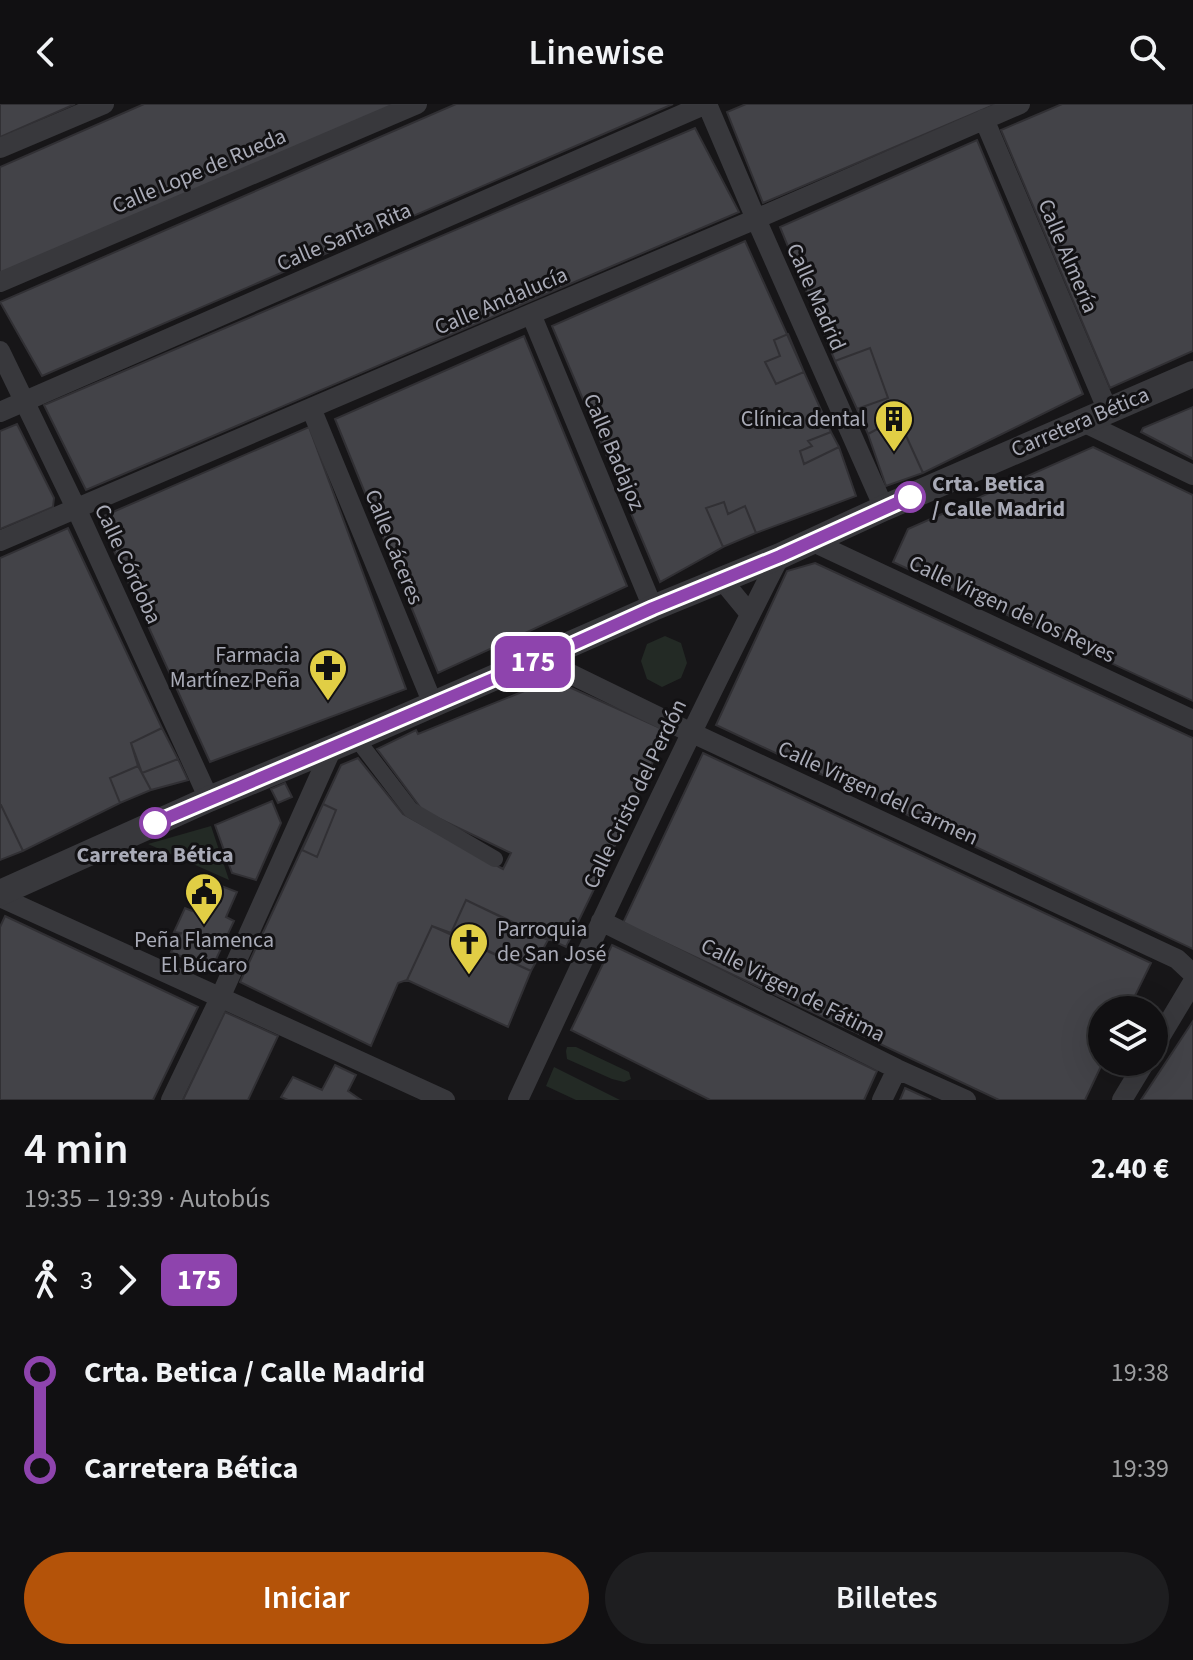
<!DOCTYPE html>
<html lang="es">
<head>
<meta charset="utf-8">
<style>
  body { margin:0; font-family:"Source Sans 3",sans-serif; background:#1e1e20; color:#f1f3f6; height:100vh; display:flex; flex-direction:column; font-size:30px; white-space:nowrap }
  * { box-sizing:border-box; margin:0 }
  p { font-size:26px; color:#9c9d9f }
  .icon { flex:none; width:44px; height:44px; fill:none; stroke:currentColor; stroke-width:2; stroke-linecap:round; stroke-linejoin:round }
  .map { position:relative; height:996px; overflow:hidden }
  .side { display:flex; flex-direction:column; background:#111012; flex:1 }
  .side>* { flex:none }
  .badge { padding:0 16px; border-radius:12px; font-size:28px; line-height:52px }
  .fabs { position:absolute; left:1088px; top:892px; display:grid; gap:16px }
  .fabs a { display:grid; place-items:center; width:80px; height:80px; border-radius:50%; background:#111012; box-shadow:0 8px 32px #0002,0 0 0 2px #303032; font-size:40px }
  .map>.badge { position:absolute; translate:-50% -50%; box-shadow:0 0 0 4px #fff }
  .legs { display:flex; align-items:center; gap:12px; height:88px; padding:0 24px; font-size:26px }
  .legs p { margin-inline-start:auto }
  .headline { display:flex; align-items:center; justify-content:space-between; height:136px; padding:0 24px }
  h1 { font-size:44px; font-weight:600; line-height:60px }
  .cta { display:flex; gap:16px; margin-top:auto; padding:16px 24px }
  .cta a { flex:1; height:92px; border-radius:48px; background:#b45309; color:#fff; font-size:32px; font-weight:600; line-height:92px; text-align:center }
  .cta a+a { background:#1e1e20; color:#f1f3f6 }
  ul { padding:0 24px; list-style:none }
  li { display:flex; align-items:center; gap:28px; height:96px; font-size:30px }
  li i { display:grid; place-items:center; width:12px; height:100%; margin:0 10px; background:currentColor }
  li i::after { content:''; width:20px; height:20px; margin:-10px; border:6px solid; border-radius:50%; background:#111012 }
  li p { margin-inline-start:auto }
  li:first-child i { background:linear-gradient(#0000 50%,currentColor 0) }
  li:last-child i { background:linear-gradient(currentColor 50%,#0000 0) }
  header { display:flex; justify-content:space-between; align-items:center; height:104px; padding:0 24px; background:#111012; font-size:36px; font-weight:600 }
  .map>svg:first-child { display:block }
  .green { fill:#232a25 }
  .building { fill:#434348; stroke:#313034; stroke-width:2 }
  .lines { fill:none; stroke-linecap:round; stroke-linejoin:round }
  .pedestrian { stroke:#38383c; stroke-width:16 }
  .minor { stroke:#38383c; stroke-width:20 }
  .tertiary { stroke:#38383c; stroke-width:26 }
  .line-1-casing { stroke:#fff; stroke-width:18 }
  .line-1 { stroke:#8e44ad; stroke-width:12 }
  .stop-1-dot { fill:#fff; stroke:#8e44ad; stroke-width:4 }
  .labels { text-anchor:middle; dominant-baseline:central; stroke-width:6; stroke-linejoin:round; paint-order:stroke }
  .street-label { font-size:22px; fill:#a9abb7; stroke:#121113 }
  .poi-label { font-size:22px; fill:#a9abb7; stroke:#121113; text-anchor:end }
  .stop-label { font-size:22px; font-weight:bold; fill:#a9abb7; stroke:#121113; text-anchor:start }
</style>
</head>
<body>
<header><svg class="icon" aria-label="back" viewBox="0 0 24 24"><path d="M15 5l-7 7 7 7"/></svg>Linewise<svg class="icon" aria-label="search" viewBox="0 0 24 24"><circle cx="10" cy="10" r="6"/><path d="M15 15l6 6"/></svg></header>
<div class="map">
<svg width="1193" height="996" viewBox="0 0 1193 996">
  <rect width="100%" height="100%" fill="#171618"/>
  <!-- green -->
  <path class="green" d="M665,532L681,539L687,559L681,574L662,583L647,575L641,557L647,540Z
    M211,722L229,776L148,740Z
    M567,943H576L629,968L631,975L624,978L612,975L567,955L566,947Z
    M554,963L620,996H576L546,982Z"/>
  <!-- building -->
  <path class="building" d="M0,0H75L0,33Z
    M144,0H398L0,178V63Z
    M456,0H673L42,272L0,198Z
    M746,0H996L763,99L727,8Z
    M1062,0H1193V247L1110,284L1001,26Z
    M695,24L739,108L86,386L44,301Z
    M977,36L1083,290L923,369L898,314L868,330L857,305L888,294L870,244L835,257L780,123Z
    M745,137L831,328L808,337L812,342L800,347L804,360L839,343L856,392L756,429L745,402L728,410L724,398L706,404L723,443L660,478L552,222Z
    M788,230L804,268L776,280L765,258L780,252L774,236Z
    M524,232L627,482L438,569L335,315Z
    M870,244L888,294L857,305L835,257Z
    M1193,303V355L1141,328L1143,324Z
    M898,314L923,369L886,382L868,330Z
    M17,320L54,394L53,403L0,425V327Z
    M309,323L406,585L210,658L99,414Z
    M831,328L839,343L804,360L800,347L812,342L808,337Z
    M1093,343L1193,391V597L893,458L908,425Z
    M724,398L728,410L745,402L756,429L723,443L706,404Z
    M68,424L162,624L131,639L138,662L110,674L120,699L23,747L1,701H0V454Z
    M815,459L1193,634V845L716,621L787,467Z
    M558,578L667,627L612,748L566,843L466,796L451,829L432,822L407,876L398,879L371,942L240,878L341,661L358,654L403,710L503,765L511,749L423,707L377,645L416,626L418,630L539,581Z
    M162,624L178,655L142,669L131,639Z
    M703,649L1151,859L1128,906H1102L1103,958L1085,996H999L623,819Z
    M178,655L188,676L151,686L142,669Z
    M138,662L151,686L120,699L110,674Z
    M285,679L292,693L278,699L271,685Z
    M272,697L281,719L256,776L232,769L215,721Z
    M323,700L336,706L317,753L302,746Z
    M0,701H1L23,747L0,756Z
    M206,776L237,788L226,813L234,817L211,866L171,848L181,829L174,828L185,804L192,807Z
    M466,796L548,836L531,867L451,829Z
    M5,812L198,903L153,996H0V823Z
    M432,822L531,867L508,923L407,876Z
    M612,841L877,967L864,996H710L571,926Z
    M225,908L278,932L248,996H183Z
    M1193,917V996H1141Z
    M335,961L356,971L348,987L361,996H288L281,993L293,973L322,986Z
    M905,984L931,996H900Z"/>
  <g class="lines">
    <!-- pedestrian -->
    <path class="pedestrian" d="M356,634L411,706L495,755"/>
    <!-- minor -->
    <path class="minor" d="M707,0L756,115L884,404
      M984,15L1108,307
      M0,44L104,0
      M0,178L417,0
      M531,210L653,504
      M0,247L76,404L209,695
      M311,304L433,600
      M0,308L706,0
      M1083,318L1193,371
      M0,437L531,210L756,115L1020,0
      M811,437L1193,616
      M722,476L750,510
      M540,555L673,620L1177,855L1193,870
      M0,793L445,996
      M601,817L897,965L966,996
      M1154,943L1193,878
      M171,996L220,894L333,642
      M518,996C603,813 688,631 780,452
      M882,996L897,965
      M1122,996L1145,958"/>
    <!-- tertiary -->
    <path class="tertiary" d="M0,789L209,695L356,634L653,504L780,452L884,404L1193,270"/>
  </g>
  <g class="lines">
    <defs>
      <path id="line-1" d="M155,719L540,555L653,504L780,452L910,393"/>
    </defs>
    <!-- line-1 casing -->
    <use href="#line-1" class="line-1-casing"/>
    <!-- line-1 -->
    <use href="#line-1" class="line-1"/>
  </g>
  <!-- icons -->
  <defs>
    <symbol id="building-pin" viewBox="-11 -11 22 30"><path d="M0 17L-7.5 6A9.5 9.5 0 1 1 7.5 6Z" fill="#e1ce45" stroke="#121113"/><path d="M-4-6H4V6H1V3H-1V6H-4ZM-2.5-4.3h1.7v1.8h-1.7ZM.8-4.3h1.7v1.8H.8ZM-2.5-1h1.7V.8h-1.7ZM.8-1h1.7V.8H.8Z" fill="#111"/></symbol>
    <symbol id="pharmacy-pin" viewBox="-11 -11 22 30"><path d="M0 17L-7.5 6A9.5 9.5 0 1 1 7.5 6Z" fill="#e1ce45" stroke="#121113"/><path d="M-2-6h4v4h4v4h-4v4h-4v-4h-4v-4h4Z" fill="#111"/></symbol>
    <symbol id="civic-pin" viewBox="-11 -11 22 30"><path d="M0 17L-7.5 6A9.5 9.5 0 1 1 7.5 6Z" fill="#e1ce45" stroke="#121113"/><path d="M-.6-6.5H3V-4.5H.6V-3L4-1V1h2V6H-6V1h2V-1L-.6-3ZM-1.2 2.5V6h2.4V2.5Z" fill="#111"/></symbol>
    <symbol id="church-pin" viewBox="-11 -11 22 30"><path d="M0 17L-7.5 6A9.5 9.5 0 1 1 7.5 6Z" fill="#e1ce45" stroke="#121113"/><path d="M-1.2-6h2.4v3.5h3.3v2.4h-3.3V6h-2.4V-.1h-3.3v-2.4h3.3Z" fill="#111"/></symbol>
  </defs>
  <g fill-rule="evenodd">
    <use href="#building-pin" x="872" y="293" width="44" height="60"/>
    <use href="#pharmacy-pin" x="306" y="542" width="44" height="60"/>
    <use href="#civic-pin" x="182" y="766" width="44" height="60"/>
    <use href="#church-pin" x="447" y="816" width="44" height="60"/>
  </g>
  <!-- markers -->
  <g class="stop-1-dot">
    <circle cx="910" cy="393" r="14"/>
    <circle cx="155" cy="719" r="14"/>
  </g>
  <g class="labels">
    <!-- street labels -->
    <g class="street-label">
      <text transform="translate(199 67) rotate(-23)">Calle Lope de Rueda</text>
      <text transform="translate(344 133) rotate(-23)">Calle Santa Rita</text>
      <text transform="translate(1068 152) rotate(67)">Calle Almería</text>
      <text transform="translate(816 193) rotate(66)">Calle Madrid</text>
      <text transform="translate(501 197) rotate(-23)">Calle Andalucía</text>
      <text transform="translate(1080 318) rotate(-23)">Carretera Bética</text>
      <text transform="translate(614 348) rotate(67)">Calle Badajoz</text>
      <text transform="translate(394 443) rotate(68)">Calle Cáceres</text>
      <text transform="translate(128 460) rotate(65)">Calle Córdoba</text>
      <text transform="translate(1012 505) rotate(25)">Calle Virgen de los Reyes</text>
      <text transform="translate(878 689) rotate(25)">Calle Virgen del Carmen</text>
      <text transform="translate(635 690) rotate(-64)">Calle Cristo del Perdón</text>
      <text transform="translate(793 886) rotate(27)">Calle Virgen de Fátima</text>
    </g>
    <!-- poi labels -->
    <g class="poi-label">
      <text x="866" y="315">Clínica dental</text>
      <text x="300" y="551">Farmacia<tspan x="300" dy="25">Martínez Peña</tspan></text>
      <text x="497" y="825" text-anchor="start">Parroquia<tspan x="497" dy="25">de San José</tspan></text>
      <text x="204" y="836" text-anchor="middle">Peña Flamenca<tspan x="204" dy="25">El Búcaro</tspan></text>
    </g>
    <!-- stop labels -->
    <g class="stop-label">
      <text x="932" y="380">Crta. Betica<tspan x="932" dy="25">/ Calle Madrid</tspan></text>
      <text x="155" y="751" text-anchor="middle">Carretera Bética</text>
    </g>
  </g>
</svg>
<div class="fabs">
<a><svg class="icon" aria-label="layers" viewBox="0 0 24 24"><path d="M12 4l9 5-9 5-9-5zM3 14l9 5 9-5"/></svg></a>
</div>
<b class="badge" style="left:533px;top:558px;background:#8e44ad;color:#fff">175</b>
</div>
<section class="side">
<div class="headline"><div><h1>4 min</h1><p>19:35 – 19:39 · Autobús</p></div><b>2.40 €</b></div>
<div class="legs"><svg class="icon" aria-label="walk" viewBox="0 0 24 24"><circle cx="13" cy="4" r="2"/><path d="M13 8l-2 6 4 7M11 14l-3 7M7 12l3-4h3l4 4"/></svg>3<svg class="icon" aria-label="forward" viewBox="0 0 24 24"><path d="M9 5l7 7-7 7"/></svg><b class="badge" style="background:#8e44ad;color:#fff">175</b></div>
<ul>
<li><i style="color:#8e44ad"></i><b>Crta. Betica / Calle Madrid</b><p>19:38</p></li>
<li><i style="color:#8e44ad"></i><b>Carretera Bética</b><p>19:39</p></li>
</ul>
<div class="cta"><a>Iniciar</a><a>Billetes</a></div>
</section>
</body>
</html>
